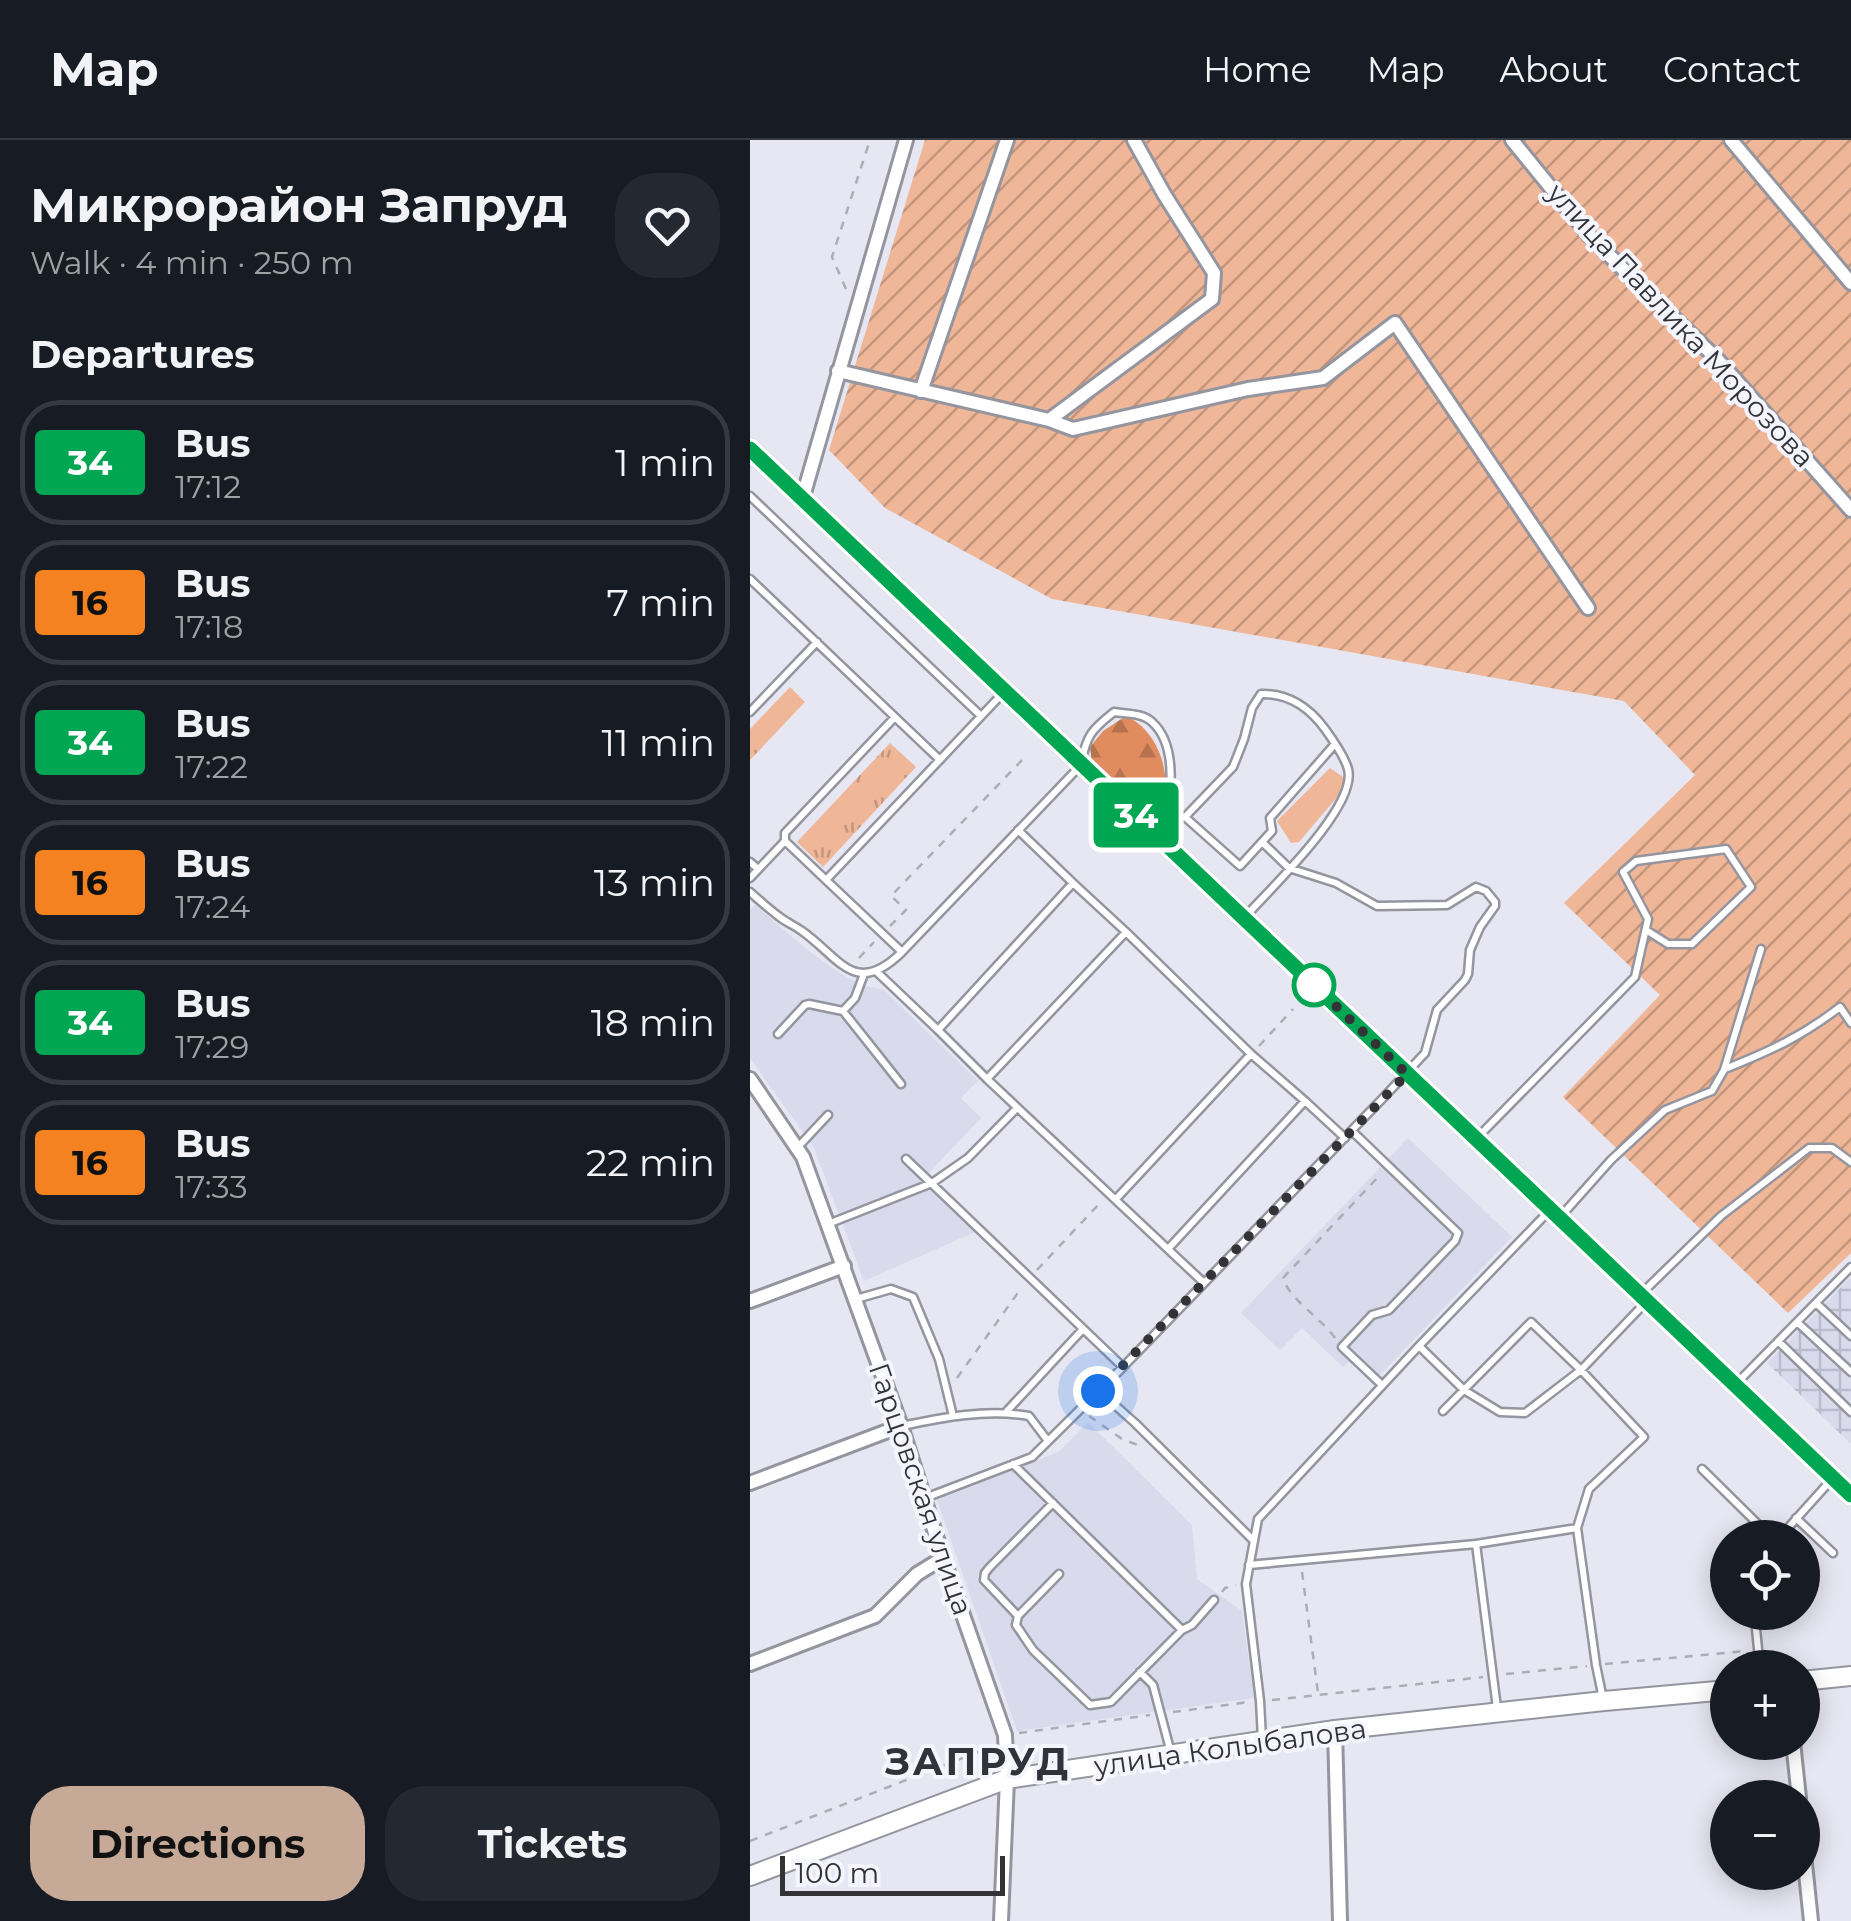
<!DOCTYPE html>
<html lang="en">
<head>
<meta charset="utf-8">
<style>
  body { margin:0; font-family:Montserrat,sans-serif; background:#242831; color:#f1f3f6; height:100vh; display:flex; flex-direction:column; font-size:38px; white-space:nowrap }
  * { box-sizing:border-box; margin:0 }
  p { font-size:32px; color:#9ea1a6 }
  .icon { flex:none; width:55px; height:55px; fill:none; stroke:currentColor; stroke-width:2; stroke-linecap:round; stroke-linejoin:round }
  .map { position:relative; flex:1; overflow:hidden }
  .sheet { display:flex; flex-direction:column; background:#171b24; width:750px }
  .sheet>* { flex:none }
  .badge { padding:0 20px; border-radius:8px; font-size:35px; line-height:65px }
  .fabs { position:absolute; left:960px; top:1380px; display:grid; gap:20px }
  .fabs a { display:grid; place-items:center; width:110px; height:110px; border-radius:50%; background:#171b24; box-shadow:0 5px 25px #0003; font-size:50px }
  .scale { position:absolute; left:30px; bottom:25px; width:225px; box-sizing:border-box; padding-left:10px; border:5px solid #333337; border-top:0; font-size:28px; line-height:35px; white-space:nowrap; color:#333337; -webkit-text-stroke:8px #f4f5fe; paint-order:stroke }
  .you { position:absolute; width:50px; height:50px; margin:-25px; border:8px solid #fff; border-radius:50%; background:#1a73e8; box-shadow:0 0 0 15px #1a73e833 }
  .map>.badge { position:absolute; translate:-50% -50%; box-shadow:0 0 0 5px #fff }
  h2 { padding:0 30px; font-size:38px; line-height:90px }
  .round { display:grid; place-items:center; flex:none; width:105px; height:105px; border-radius:40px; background:#242831 }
  .summary { display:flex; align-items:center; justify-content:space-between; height:170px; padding:0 30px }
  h1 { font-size:48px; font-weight:700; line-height:75px }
  .action { display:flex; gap:20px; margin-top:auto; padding:20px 30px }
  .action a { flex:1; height:115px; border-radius:40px; background:#c7a998; color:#111; font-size:40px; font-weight:700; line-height:115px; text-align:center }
  .action a+a { background:#242831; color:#f1f3f6 }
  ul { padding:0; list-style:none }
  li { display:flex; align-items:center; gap:30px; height:125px; margin:0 20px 15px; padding:0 10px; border:5px solid #363941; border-radius:40px }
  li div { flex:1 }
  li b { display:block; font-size:38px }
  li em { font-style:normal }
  li .badge { min-width:110px; font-weight:700; text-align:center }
  header { display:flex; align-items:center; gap:60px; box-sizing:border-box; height:140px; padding:0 50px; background:#171b24; border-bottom:2px solid #363941 }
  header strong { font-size:48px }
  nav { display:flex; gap:55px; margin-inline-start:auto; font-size:35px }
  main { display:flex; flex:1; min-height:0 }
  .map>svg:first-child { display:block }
  .built { fill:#d9daec }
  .industrial { fill:url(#industrial-grid) }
  .grass { fill:#f0b698 }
  .forest { fill:url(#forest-firs) }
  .park { fill:url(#park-tufts) }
  .garden { fill:url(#garden-furrows) }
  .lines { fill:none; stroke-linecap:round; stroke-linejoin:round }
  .lane-casing { stroke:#94959f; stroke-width:11 }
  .street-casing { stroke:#94959f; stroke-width:18 }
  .secondary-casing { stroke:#94959f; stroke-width:22 }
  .path { stroke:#acadb6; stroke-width:2.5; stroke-dasharray:8 8; stroke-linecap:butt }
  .lane { stroke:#fff; stroke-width:6 }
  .street { stroke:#fff; stroke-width:12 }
  .secondary { stroke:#fff; stroke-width:18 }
  .line-casing { stroke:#fff; stroke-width:22 }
  .line { stroke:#00a651; stroke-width:15 }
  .walk { stroke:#333337; stroke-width:10; stroke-dasharray:0 18 }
  .stop-dot { fill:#fff; stroke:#00a651; stroke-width:5 }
  .labels { text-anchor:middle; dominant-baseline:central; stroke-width:8; stroke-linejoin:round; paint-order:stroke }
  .street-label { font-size:28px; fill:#333337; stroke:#f4f5fe }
  .district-label { font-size:38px; font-weight:bold; letter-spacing:2.5px; fill:#31323a; stroke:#f4f5fe }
</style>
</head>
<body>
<header>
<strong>Map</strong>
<nav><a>Home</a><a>Map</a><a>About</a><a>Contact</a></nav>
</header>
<main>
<section class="sheet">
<div class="summary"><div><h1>Микрорайон Запруд</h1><p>Walk · 4 min · 250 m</p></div><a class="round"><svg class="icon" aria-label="heart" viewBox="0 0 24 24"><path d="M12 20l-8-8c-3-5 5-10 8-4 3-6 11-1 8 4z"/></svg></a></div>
<h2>Departures</h2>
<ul>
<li><span class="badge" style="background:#00a651;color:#fff">34</span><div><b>Bus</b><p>17:12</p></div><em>1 min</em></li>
<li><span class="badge" style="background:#f58220;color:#111">16</span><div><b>Bus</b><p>17:18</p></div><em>7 min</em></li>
<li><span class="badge" style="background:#00a651;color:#fff">34</span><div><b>Bus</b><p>17:22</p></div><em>11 min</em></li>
<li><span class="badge" style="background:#f58220;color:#111">16</span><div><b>Bus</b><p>17:24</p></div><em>13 min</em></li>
<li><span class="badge" style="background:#00a651;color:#fff">34</span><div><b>Bus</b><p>17:29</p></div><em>18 min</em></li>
<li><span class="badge" style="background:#f58220;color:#111">16</span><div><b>Bus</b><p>17:33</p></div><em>22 min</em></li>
</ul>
<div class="action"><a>Directions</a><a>Tickets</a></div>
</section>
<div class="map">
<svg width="1101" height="1781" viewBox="0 0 1101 1781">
  <defs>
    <pattern id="industrial-grid" width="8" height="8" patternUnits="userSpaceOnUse" patternTransform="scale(2.5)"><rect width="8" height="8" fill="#d9daec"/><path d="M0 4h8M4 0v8" fill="none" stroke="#bbbccb"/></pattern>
    <pattern id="forest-firs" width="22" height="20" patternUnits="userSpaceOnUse" patternTransform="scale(2.5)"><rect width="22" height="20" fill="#e18c5f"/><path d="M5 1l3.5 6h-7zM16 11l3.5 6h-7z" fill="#b7734f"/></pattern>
    <pattern id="park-tufts" width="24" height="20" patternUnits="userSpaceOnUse" patternTransform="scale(2.5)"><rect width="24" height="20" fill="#f0b698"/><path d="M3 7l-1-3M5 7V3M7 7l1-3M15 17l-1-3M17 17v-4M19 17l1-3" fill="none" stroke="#c3957d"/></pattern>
    <pattern id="garden-furrows" width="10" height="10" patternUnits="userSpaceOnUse" patternTransform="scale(2.5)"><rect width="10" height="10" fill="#f0b698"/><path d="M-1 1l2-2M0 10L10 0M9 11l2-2" fill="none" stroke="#c3957d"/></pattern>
  </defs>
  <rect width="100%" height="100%" fill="#e6e7f2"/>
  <!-- built -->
  <path class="built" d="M5,765L55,808L88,832L112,845L134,850L228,941L211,958L231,978L171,1041L225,1092L114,1141L64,1008L0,918V770Z
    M658,998L762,1097L628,1237L605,1216L593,1227L552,1188L530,1210L491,1173Z
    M338,1282L442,1385L447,1439L492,1471L504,1558L267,1591L187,1360L308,1312Z"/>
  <!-- industrial -->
  <path class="industrial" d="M1101,1137V1304L1017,1223Z"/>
  <!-- grass -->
  <path class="grass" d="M580,628L596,639L594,649L549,702L541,703L527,681Z"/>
  <!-- forest -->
  <path class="forest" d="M376,576C412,592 427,647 406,680L342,623L340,607L353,591Z"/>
  <!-- park -->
  <path class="park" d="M40,547L55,562L0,620V589Z
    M140,603L166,627L73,727L47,702Z"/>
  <!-- garden -->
  <path class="garden" d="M175,0H1101V1113L1038,1173L813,957L910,855L814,763L945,635L874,561L302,459L135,368L79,310Z"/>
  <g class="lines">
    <defs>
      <path id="lane" d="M0,356L231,576
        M0,439L190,620
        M0,572L67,502
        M416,679L435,677L483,627L494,599L502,568L511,554C537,553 559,567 575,589C583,600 594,615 598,629C608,666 520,749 495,777
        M512,702L522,691L520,678L585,604
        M0,722L8,729
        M0,738L35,701
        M76,740L35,701V693L145,577
        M323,743L376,792
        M0,752C10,761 20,770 31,778C38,783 45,786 52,791C90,818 105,858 152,812L331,625C336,596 341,590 364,572C376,574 393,573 402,582C431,608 419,665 413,698
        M152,812L76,740L254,552
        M127,832L188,890L323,743L268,690
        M93,871L151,944
        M188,890L237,939L376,792L501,914L366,1059
        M28,894L55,865L59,864L93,871L105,858L114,834
        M501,914L555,961
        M975,929C1020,911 1051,897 1090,867L1101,883
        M237,939L454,1143
        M602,991L708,1093L705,1101L639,1170L622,1175L592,1207L632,1245
        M727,998L885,837L898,779L873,732L886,721L976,709L1001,747L942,804H918L896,790
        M48,1007L78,975
        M156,1019L373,1227
        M812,1075L861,1020L915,970L962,951L974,930L1011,809
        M78,1084L182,1043L218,1018L267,968
        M418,1109L555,961L595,998
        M891,1154L971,1076L1059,1008H1082L1101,1022
        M106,1159L141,1149L163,1157L189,1219L203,1276
        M1066,1163L1101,1196
        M1047,1182L1101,1232
        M1028,1201L1101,1272
        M669,1206L714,1250L750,1272L775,1273L831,1230L896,1162
        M986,1244L1101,1127
        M349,1251L385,1283L503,1400
        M257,1271L333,1189
        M693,1271L781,1182L831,1230L894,1297L839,1349L827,1388
        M152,1286C194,1277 236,1269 279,1276L298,1301
        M263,1324L432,1490L361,1562L340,1565L283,1510L266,1485L268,1476L234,1440L235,1433L239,1428L303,1363
        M952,1329L1022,1398
        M175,1358L282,1317L373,1227L634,957L675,913L687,870L715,840L718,834L720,810L730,787L745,766V762L736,751L726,747L697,765L627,766L586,743L539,728L512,702L490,726L435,677
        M1046,1378L1083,1413
        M1029,1398L1082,1339
        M499,1425L726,1404
        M1007,1472L1006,1489L1010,1528
        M268,1476L309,1434
        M432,1490L442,1485L464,1460
        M390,1532L403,1545L421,1613
        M747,1568L726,1404L827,1388L846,1525L853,1559
        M512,1599L510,1561L496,1444L508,1379L669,1206L800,1070"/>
      <path id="street" d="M762,0L840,96L883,139L966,218L1101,370
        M981,0L1101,143
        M88,231L299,280L323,289L498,249L573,238L645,183L838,468
        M171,251L257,0
        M299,280L462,159L464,133L414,54L384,0
        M52,360L156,0
        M0,939L53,1017L151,1286L193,1418L255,1595L257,1639L251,1781
        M0,1161L94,1126
        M0,1343L151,1286
        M0,1524L125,1476L167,1434L193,1418
        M585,1590L590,1781
        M1043,1602L1049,1658
        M1052,1695L1061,1781"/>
      <path id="secondary" d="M0,309L1101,1355
        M1052,1541L1101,1536
        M0,1736L257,1639L585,1590L854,1561L978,1550"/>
    </defs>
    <!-- lane casing -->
    <use href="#lane" class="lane-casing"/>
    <!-- street casing -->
    <use href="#street" class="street-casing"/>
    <!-- secondary casing -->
    <use href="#secondary" class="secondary-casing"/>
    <!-- path -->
    <path class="path" d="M96,149L82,117L120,0
      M140,786L156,770L141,756L274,618
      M109,818L124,802
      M509,906L543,869
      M287,1130L350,1063
      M585,1198C571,1178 539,1159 533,1138L630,1035
      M207,1238L272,1147
      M339,1276L372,1299L393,1307
      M552,1432L568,1553
      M472,1452L475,1448L486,1445
      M855,1524L996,1511
      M756,1534L837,1526
      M522,1560L733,1537
      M423,1572L499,1562
      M269,1593L400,1575
      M0,1701L241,1607"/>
    <!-- lane -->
    <use href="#lane" class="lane"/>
    <!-- street -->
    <use href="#street" class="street"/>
    <!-- secondary -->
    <use href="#secondary" class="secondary"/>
  </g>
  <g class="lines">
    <defs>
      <path id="line" d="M0,309L1101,1355"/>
    </defs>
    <!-- line casing -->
    <use href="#line" class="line-casing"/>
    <!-- line -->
    <use href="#line" class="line"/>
    <!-- walk -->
    <path class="walk" d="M348,1251L657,934L564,845"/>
  </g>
  <!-- markers -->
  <circle class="stop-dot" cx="564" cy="845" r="20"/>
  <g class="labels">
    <!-- street labels -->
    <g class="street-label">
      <text transform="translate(931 185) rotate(47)">улица Павлика Морозова</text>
      <text transform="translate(171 1349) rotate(71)">Гарцовская улица</text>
      <text transform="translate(480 1607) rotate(-8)">улица Колыбалова</text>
    </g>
    <!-- district labels -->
    <g class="district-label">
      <text x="228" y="1621">ЗАПРУД</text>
    </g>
  </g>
</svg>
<div class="fabs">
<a><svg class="icon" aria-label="locate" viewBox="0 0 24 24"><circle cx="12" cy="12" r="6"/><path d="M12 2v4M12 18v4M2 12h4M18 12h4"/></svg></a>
<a>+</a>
<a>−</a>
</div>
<div class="scale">100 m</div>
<div class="you" style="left:348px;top:1251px"></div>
<b class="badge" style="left:386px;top:675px;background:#00a651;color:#fff">34</b>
</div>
</main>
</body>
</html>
